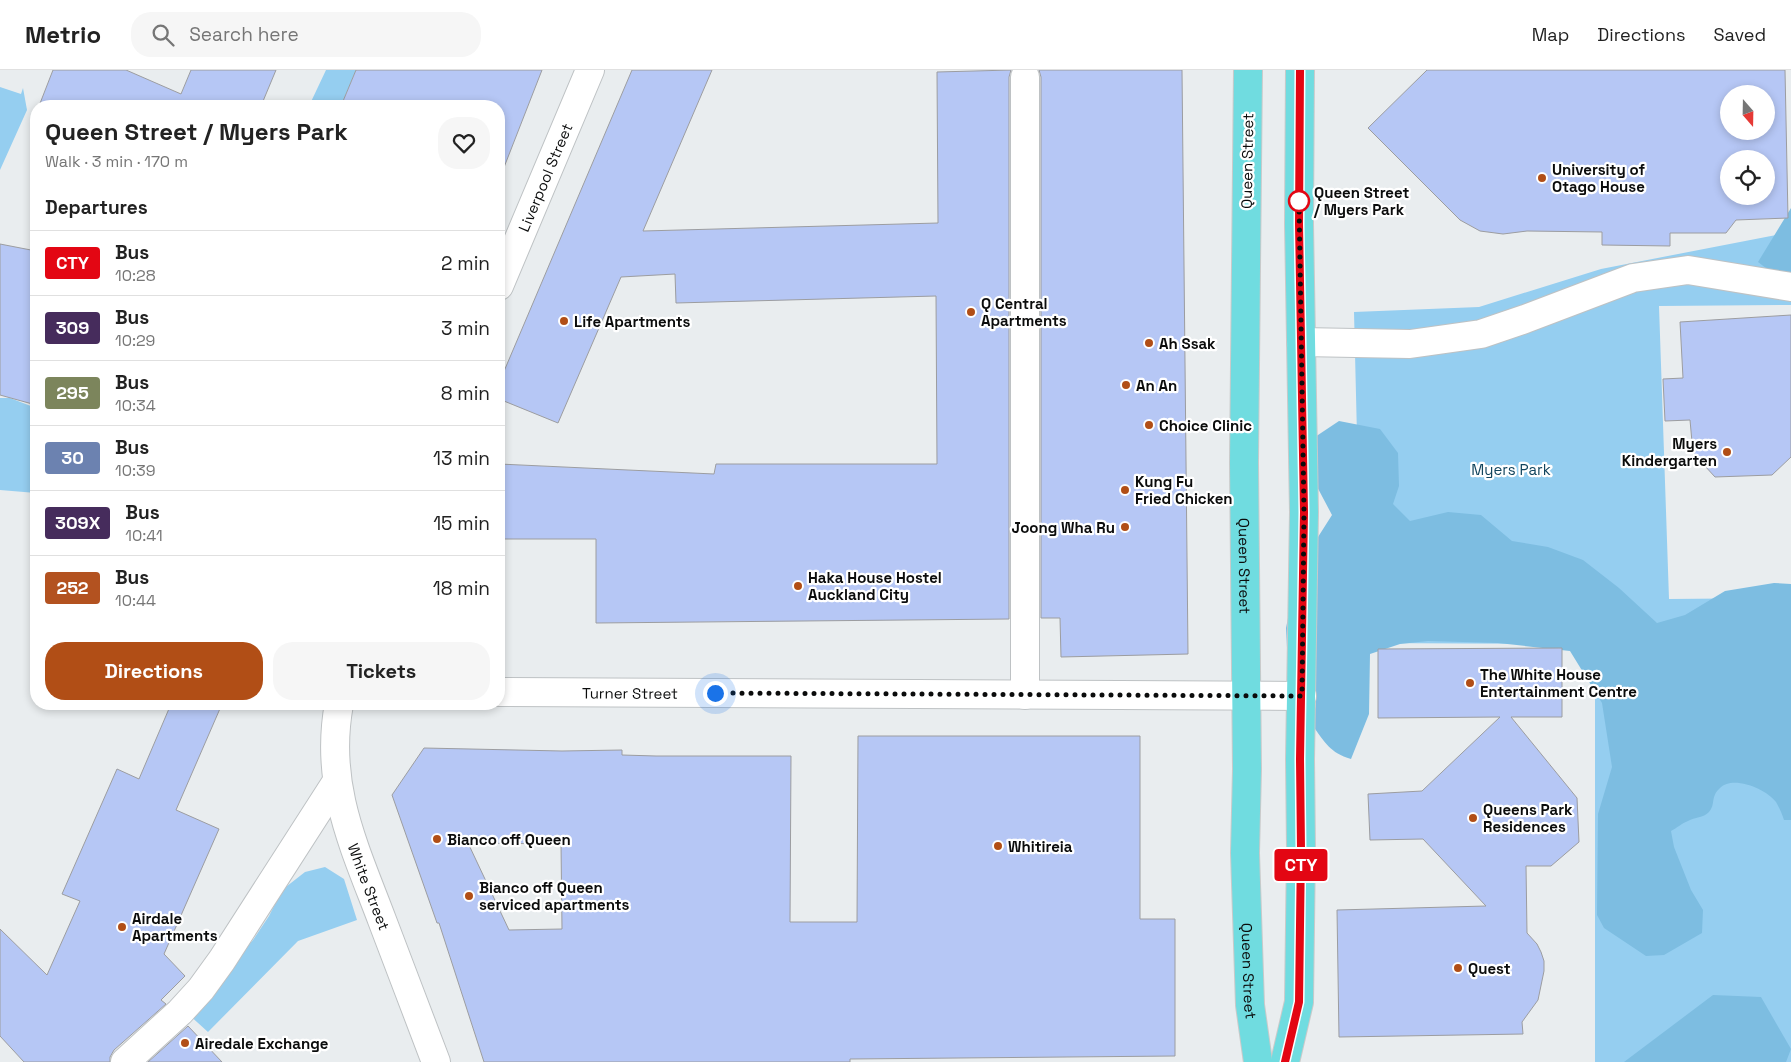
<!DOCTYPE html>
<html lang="en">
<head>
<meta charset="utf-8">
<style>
  body { margin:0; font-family:"Space Grotesk",sans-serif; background:#f6f6f6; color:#222; height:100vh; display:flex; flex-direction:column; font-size:19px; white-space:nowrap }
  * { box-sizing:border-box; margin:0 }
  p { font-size:16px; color:#767676 }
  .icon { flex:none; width:28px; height:28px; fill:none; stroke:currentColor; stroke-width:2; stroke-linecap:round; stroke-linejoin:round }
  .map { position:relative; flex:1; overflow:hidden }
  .drawer { position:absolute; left:30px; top:30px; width:475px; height:610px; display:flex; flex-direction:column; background:#fff; border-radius:20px; box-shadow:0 2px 8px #0003 }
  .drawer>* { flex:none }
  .badge { padding:0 10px; border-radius:4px; font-size:18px; line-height:32px }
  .needle { width:32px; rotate:160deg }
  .buttons { position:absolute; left:1720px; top:15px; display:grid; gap:10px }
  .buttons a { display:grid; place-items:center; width:55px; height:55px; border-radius:50%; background:#fff; box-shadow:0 2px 8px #0003; font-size:25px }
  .you { position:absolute; width:25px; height:25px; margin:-12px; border:4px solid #fff; border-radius:50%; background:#1a73e8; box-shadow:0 0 0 8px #1a73e833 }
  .map>.badge { position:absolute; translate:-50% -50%; box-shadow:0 0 0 2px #fff }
  h2 { padding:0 15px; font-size:19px; line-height:45px }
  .round { display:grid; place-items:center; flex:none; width:52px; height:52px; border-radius:20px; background:#f6f6f6 }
  .overview { display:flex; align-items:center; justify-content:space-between; height:85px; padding:0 15px }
  h1 { font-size:24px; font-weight:800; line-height:38px }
  .primary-button { display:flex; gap:10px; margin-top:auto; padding:10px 15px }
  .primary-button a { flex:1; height:58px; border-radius:20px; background:#b14e16; color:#fff; font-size:20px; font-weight:800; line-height:58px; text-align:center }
  .primary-button a+a { background:#f6f6f6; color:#222 }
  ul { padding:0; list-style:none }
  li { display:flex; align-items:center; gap:15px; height:65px; padding:0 15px; border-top:1px solid #e0e0e0 }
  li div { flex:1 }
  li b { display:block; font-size:19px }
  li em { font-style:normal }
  li .badge { min-width:55px; font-weight:700; text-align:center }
  header { display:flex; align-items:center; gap:30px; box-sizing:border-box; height:70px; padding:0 25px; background:#fff; border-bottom:1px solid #e0e0e0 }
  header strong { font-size:24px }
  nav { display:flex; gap:28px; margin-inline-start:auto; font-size:18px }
  .search { width:350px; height:45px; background:#f6f6f6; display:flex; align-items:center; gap:12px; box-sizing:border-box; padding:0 18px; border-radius:20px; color:#767676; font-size:19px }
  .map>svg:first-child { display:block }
  .green { fill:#95cef0 }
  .forest { fill:#7dbde1 }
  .building { fill:#b6c7f5; stroke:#9c9da0; fill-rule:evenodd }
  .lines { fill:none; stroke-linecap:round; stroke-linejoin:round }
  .minor-casing { stroke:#bec2c4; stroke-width:30 }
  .major-casing { stroke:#c9caca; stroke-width:30 }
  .minor { stroke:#fff; stroke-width:28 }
  .major { stroke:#70dce0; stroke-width:28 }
  .line-casing { stroke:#fff; stroke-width:11 }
  .line { stroke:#e30613; stroke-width:8 }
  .walk { stroke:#0b0c0c; stroke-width:5; stroke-dasharray:0 9 }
  .poi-dot { fill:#b14e16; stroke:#fff; stroke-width:2 }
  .stop-dot { fill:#fff; stroke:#e30613; stroke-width:2.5 }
  .labels { text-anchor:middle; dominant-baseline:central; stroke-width:4.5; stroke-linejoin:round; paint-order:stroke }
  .street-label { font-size:15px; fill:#0b0c0c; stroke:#fff }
  .poi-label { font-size:15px; font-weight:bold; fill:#0b0c0c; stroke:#fff; text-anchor:start }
  .stop-label { font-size:15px; font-weight:bold; fill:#0b0c0c; stroke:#fff; text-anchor:start }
  .park-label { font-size:15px; fill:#12455e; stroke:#fff }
</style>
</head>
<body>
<header>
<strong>Metrio</strong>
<div class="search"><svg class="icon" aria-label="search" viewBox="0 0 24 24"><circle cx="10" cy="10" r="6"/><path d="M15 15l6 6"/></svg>Search here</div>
<nav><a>Map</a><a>Directions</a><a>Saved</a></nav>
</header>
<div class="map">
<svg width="1791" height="992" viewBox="0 0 1791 992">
  <rect width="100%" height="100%" fill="#e9edef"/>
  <!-- green -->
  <path class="green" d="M326,0H356L341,36H309Z
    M0,17L21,24L23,18L27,40L0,100Z
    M1791,162V235L1659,236L1669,529L1791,528V992H1595V574L1362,573L1354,242L1479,237L1601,199Z
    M0,328H10L36,338V423L0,420Z
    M325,797L344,809L357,850L298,871L208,962L187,943L253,870L269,846L282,820L305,802Z"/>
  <!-- forest -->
  <path class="forest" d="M1791,138V217L1758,192Z
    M1339,351L1380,359L1398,383L1399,416L1393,434L1410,451L1448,442L1481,445L1512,471L1548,477L1583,490L1619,518L1657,553L1685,545L1725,521L1774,513L1791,514V750H1784C1782,744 1779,737 1776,732C1766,719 1733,705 1720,718C1710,727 1716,734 1709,742C1703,748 1695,747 1688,751C1682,753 1677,758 1671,761L1674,777L1691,820L1703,840L1702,863L1664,885L1646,886L1604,858L1597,845L1598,744L1612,697L1602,633L1570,581L1498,573L1428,571L1400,574L1370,584L1369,644L1351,689C1330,683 1325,672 1312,655L1316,634L1315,621L1288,597L1286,558L1300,489L1318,467L1332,445L1314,411L1309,371Z
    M1713,925L1761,927L1791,979L1786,992H1624Z"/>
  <!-- building -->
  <path class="building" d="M53,0H126L181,24L191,0H276L261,36H39Z
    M356,0H542L501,105H499V36H341Z
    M632,0H712L643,161L938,153L937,2L1011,0L1009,7V549L596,553V469H499V394L714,404L716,394H937L936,226L676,233L675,204L621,207L558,353L499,329V313Z
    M1039,0H1182L1188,584L1061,587L1060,548H1041V7Z
    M1427,0H1785L1788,148L1736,150L1726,163H1670V176L1602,175V162L1527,161L1503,164L1480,161L1460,150L1368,58ZM1729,24H1766V61H1729ZM1729,89H1766V126H1729Z
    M0,174L36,181V335L0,325Z
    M1791,245V387L1772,405L1715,407L1693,383L1690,350L1665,351L1663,309L1683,308L1680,252Z
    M1562,578V647H1511L1577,728L1579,772L1551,796H1526L1527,863L1537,874L1541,882L1544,891V901L1538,930L1522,952L1523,964L1339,967L1337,840L1486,836L1423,769L1370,770L1368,724L1422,721L1500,647L1378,648V579Z
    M171,634H222L176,740L219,759L164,884L185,906L161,930L166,934L114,980L110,987V992H24L0,966V859L47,905L80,831L62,824L117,699L139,709Z
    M858,666H1140V849H1175V986L850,989V992H484L439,853H437L392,725L424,678L562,681L622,680V685L656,686H791L790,852H857ZM468,773L561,774L562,859L509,860Z
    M188,956L222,992H148Z"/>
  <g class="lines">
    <defs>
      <g id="minor">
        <path d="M1025,7V625"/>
        <path id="s1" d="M499,216L590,0"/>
        <path d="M1301,272L1410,274L1481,264L1525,249L1633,208L1688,200L1791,217"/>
        <path id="s2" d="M499,622L1302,626"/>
        <path id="s3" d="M339,634C324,715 354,776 382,850C400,897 418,945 436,992"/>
        <path d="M125,992L180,942L201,919L222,890L337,711"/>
      </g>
      <g id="major">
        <path id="s4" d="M1248,0L1244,393L1247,699L1245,783L1250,935L1258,992"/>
        <path d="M1285,992L1299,932L1301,779L1300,689L1304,442L1299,154L1300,0"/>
      </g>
    </defs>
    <!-- minor casing -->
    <use href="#minor" class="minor-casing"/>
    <!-- major casing -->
    <use href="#major" class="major-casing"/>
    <!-- minor -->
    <use href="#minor" class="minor"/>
    <!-- major -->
    <use href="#major" class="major"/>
  </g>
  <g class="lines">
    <defs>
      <path id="line" d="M1285,992L1299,932L1301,779L1300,689L1304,442L1299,154L1300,0"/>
    </defs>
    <!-- line casing -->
    <use href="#line" class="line-casing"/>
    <!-- line -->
    <use href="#line" class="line"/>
    <!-- walk -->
    <path class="walk" d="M715,623L1302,626L1304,442L1299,131"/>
  </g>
  <!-- markers -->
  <g class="poi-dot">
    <circle cx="1542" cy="108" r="5"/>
    <circle cx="971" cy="242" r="5"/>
    <circle cx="564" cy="251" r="5"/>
    <circle cx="1149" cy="273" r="5"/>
    <circle cx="1126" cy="315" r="5"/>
    <circle cx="1149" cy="355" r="5"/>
    <circle cx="1727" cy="382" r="5"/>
    <circle cx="1125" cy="420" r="5"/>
    <circle cx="1125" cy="457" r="5"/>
    <circle cx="798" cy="516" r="5"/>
    <circle cx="1470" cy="613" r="5"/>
    <circle cx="1473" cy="748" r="5"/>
    <circle cx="437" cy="769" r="5"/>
    <circle cx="998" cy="776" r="5"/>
    <circle cx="469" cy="826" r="5"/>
    <circle cx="122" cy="857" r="5"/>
    <circle cx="1458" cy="898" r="5"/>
    <circle cx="185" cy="973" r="5"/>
  </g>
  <circle class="stop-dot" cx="1299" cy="131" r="10"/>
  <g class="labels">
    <!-- street labels -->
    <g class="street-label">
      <text transform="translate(1247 91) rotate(-89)">Queen Street</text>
      <text stroke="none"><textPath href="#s1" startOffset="118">Liverpool Street</textPath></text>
      <text stroke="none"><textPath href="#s4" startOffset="496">Queen Street</textPath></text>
      <text stroke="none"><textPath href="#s2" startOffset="131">Turner Street</textPath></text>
      <text stroke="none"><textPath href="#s3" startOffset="188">White Street</textPath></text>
      <text stroke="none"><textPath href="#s4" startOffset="901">Queen Street</textPath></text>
    </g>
    <!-- poi labels -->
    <g class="poi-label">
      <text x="1552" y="99">University of<tspan x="1552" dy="17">Otago House</tspan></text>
      <text x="981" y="233">Q Central<tspan x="981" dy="17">Apartments</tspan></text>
      <text x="574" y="251">Life Apartments</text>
      <text x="1159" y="273">Ah Ssak</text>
      <text x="1136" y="315">An An</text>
      <text x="1159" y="355">Choice Clinic</text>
      <text x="1717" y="373" text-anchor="end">Myers<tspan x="1717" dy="17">Kindergarten</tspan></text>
      <text x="1135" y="411">Kung Fu<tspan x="1135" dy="17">Fried Chicken</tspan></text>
      <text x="1115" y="457" text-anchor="end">Joong Wha Ru</text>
      <text x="808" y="507">Haka House Hostel<tspan x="808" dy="17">Auckland City</tspan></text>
      <text x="1480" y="604">The White House<tspan x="1480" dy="17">Entertainment Centre</tspan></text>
      <text x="1483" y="739">Queens Park<tspan x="1483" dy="17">Residences</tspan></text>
      <text x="447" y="769">Bianco off Queen</text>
      <text x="1008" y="776">Whitireia</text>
      <text x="479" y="817">Bianco off Queen<tspan x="479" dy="17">serviced apartments</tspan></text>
      <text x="132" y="848">Airdale<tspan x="132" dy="17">Apartments</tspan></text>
      <text x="1468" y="898">Quest</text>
      <text x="195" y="973">Airedale Exchange</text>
    </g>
    <!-- stop labels -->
    <g class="stop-label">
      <text x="1314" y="122">Queen Street<tspan x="1314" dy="17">/ Myers Park</tspan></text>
    </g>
    <!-- park labels -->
    <g class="park-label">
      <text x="1511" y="399">Myers Park</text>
    </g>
  </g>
</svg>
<div class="buttons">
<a><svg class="needle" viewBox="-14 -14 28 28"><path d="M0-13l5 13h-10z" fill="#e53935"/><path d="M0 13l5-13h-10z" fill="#767676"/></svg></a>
<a><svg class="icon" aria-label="locate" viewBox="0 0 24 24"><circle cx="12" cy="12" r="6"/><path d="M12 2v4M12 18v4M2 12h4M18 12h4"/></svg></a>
</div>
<div class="you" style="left:715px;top:623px"></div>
<b class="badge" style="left:1301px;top:795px;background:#e30613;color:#fff">CTY</b>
<section class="drawer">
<div class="overview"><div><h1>Queen Street / Myers Park</h1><p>Walk · 3 min · 170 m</p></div><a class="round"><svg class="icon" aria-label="heart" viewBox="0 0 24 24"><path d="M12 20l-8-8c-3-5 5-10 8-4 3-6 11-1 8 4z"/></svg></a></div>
<h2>Departures</h2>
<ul>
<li><span class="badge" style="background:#e30613;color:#fff">CTY</span><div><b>Bus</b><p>10:28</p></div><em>2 min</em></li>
<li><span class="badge" style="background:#462c5c;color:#fff">309</span><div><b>Bus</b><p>10:29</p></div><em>3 min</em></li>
<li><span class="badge" style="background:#7c855c;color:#fff">295</span><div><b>Bus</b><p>10:34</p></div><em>8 min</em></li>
<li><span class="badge" style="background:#6c82b0;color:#fff">30</span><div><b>Bus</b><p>10:39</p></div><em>13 min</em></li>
<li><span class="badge" style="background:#462c5c;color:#fff">309X</span><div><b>Bus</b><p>10:41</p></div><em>15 min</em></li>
<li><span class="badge" style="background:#b35220;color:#fff">252</span><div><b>Bus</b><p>10:44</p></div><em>18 min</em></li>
</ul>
<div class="primary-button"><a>Directions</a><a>Tickets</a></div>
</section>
</div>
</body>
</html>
